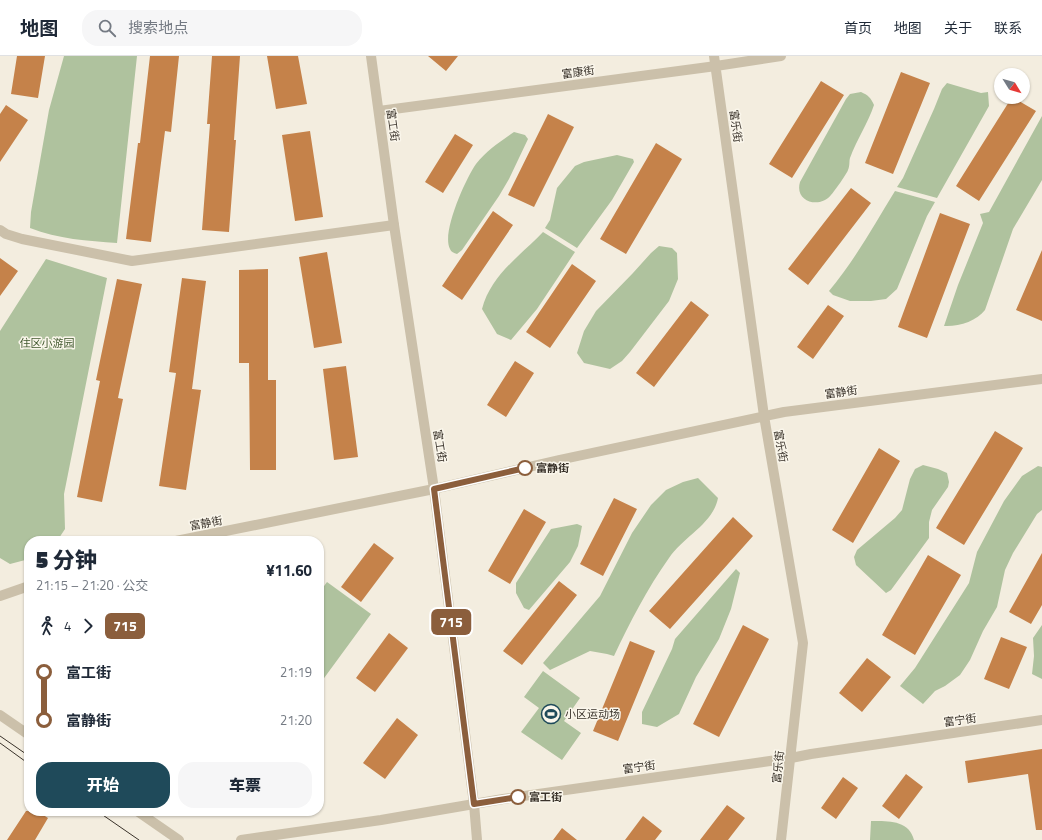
<!DOCTYPE html>
<html lang="zh">
<head>
<meta charset="utf-8">
<style>
  body { margin:0; font-family:"Titillium Web","Noto Sans SC",sans-serif; background:#f6f6f7; color:#1f2937; height:100vh; display:flex; flex-direction:column; font-size:15px; white-space:nowrap }
  * { box-sizing:border-box; margin:0 }
  p { font-size:13px; color:#747a83 }
  .icon { flex:none; width:22px; height:22px; fill:none; stroke:currentColor; stroke-width:2; stroke-linecap:round; stroke-linejoin:round }
  .map { position:relative; flex:1; overflow:hidden }
  .details { position:absolute; left:24px; top:480px; width:300px; height:280px; display:flex; flex-direction:column; background:#fff; border-radius:16px; box-shadow:0 1px 3px #0004 }
  .details>* { flex:none }
  .badge { padding:0 8px; border-radius:6px; font-size:14px; line-height:26px }
  .needle { width:26px; rotate:127deg }
  .buttons { position:absolute; left:994px; top:12px; display:grid; gap:8px }
  .buttons a { display:grid; place-items:center; width:36px; height:36px; border-radius:50%; background:#fff; box-shadow:0 1px 3px #0004; font-size:20px }
  .map>.badge { position:absolute; translate:-50% -50%; box-shadow:0 0 0 2px #fff }
  .legs { display:flex; align-items:center; gap:6px; height:44px; padding:0 12px; font-size:13px }
  .legs p { margin-inline-start:auto }
  .summary { display:flex; align-items:center; justify-content:space-between; height:68px; padding:0 12px }
  h1 { font-size:22px; font-weight:800; line-height:30px }
  .action { display:flex; gap:8px; margin-top:auto; padding:8px 12px }
  .action a { flex:1; height:46px; border-radius:16px; background:#1f4a5a; color:#fff; font-size:16px; font-weight:800; line-height:46px; text-align:center }
  .action a+a { background:#f6f6f7; color:#1f2937 }
  ul { padding:0 12px; list-style:none }
  li { display:flex; align-items:center; gap:14px; height:48px; font-size:15px }
  li i { display:grid; place-items:center; width:6px; height:100%; margin:0 5px; background:currentColor }
  li i::after { content:''; width:10px; height:10px; margin:-5px; border:3px solid; border-radius:50%; background:#fff }
  li p { margin-inline-start:auto }
  li:first-child i { background:linear-gradient(#0000 50%,currentColor 0) }
  li:last-child i { background:linear-gradient(currentColor 50%,#0000 0) }
  header { display:flex; align-items:center; gap:24px; box-sizing:border-box; height:56px; padding:0 20px; background:#fff; border-bottom:1px solid #e0e1e3 }
  header strong { font-size:19px }
  nav { display:flex; gap:22px; margin-inline-start:auto; font-size:14px }
  .search { width:280px; height:36px; background:#f6f6f7; display:flex; align-items:center; gap:10px; box-sizing:border-box; padding:0 14px; border-radius:16px; color:#747a83; font-size:15px }
  .map>svg:first-child { display:block }
  .green { fill:#afc29e }
  .building { fill:#c5824a }
  .lines { fill:none; stroke-linecap:round; stroke-linejoin:round }
  .minor { stroke:#cbc0aa; stroke-width:10 }
  .tertiary { stroke:#cbc0aa; stroke-width:10 }
  .tram { stroke:#39322a; stroke-width:1 }
  .line-1-casing { stroke:#fff; stroke-width:9 }
  .line-1 { stroke:#8b5e3c; stroke-width:6 }
  .stop-1-dot { fill:#fff; stroke:#8b5e3c; stroke-width:2 }
  .labels { text-anchor:middle; dominant-baseline:central; stroke-width:3; stroke-linejoin:round; paint-order:stroke }
  .street-label { font-size:11px; fill:#39322a; stroke:#faf6eb }
  .park-label { font-size:11px; fill:#3f572d; stroke:#faf6eb }
  .stop-label { font-size:11px; font-weight:bold; fill:#39322a; stroke:#faf6eb; text-anchor:start }
  .poi-label { font-size:11px; fill:#39322a; stroke:#faf6eb; text-anchor:start }
</style>
</head>
<body>
<header>
<strong>地图</strong>
<div class="search"><svg class="icon" aria-label="search" viewBox="0 0 24 24"><circle cx="10" cy="10" r="6"/><path d="M15 15l6 6"/></svg>搜索地点</div>
<nav><a>首页</a><a>地图</a><a>关于</a><a>联系</a></nav>
</header>
<div class="map">
<svg width="1042" height="784" viewBox="0 0 1042 784">
  <rect width="100%" height="100%" fill="#f3eddf"/>
  <!-- green -->
  <path class="green" d="M64,0H137L117,187C88,185 58,183 30,172L31,156L49,54Z
    M947,27L981,37L988,36L989,50L937,142L897,131L903,122L934,53L942,33Z
    M861,36C868,39 871,42 874,49C868,67 857,83 850,102C849,105 850,110 848,114C848,116 834,136 831,139C820,153 794,146 800,126L846,43L850,38Z
    M1042,60V124L1013,173L985,254C977,265 958,271 944,270L958,229L983,167L980,158L989,156Z
    M514,76L525,79L528,83L509,123L499,140L462,194L457,198C454,197 451,196 450,193C441,177 466,122 476,108C486,95 501,85 514,76Z
    M617,99L633,103L634,106L612,144L577,192L545,172L550,164L557,132L575,110L584,106Z
    M895,135L935,146L927,160L897,233L886,243L871,245H850L833,239L829,235C855,204 874,169 895,135Z
    M543,176L575,196L537,253L511,284L497,278L482,253C491,219 520,200 543,176Z
    M659,190L672,192L677,197L678,223L669,245L630,296L622,305L610,313L584,307L577,297L584,275L596,255L633,217L651,197Z
    M46,203L107,222L64,438L65,473L57,485H29V503L10,508L0,502V275Z
    M923,409L938,413L947,417L949,426L948,431L932,454L929,466V482L891,534L886,537L856,509L854,501L857,494L895,462L902,454L910,423L915,413Z
    M1038,410L1042,411V454L1037,458L1013,497L1005,514L997,551L983,575L970,604L960,619L945,630L935,635L923,648L900,630L915,612L969,527L977,496L1004,445L1022,420Z
    M698,422L718,442C713,468 684,480 669,502C647,533 630,566 614,600L607,598L590,595L550,614L543,607L600,540L632,477L651,449L666,434L683,426Z
    M577,468L582,470L578,490L570,506L529,554L524,552L516,537V527L551,473Z
    M736,513L740,517L731,553L719,583L696,621L679,658L657,671L642,668V656L672,593L675,583Z
    M327,526L371,558L319,629V537Z
    M1042,569V623L1032,618L1034,600L1033,582Z
    M543,615L580,642L564,665L581,677L562,704L521,676L539,652L524,641Z
    M871,765C888,765 909,764 914,784H870Z"/>
  <!-- building -->
  <path class="building" d="M17,0H45L38,42L11,38Z
    M150,0H179L171,76L165,75L151,186L126,183L138,87H140Z
    M212,0H240L234,84H236L229,176L202,174L210,68H207Z
    M267,0H298L307,48L276,53Z
    M428,0H458L446,15Z
    M901,16L930,27L893,118L865,107Z
    M821,25L844,39L792,122L769,108Z
    M1012,41L1036,55L979,145L956,130Z
    M6,49L28,64L0,106V58Z
    M548,58L574,71L534,151L508,139Z
    M310,75L323,161L295,165L282,79Z
    M455,78L473,89L443,137L425,126Z
    M656,87L682,103L626,198L600,183Z
    M851,132L871,147L808,229L788,213Z
    M493,155L513,169L462,244L442,230Z
    M940,157L970,168L927,282L898,271Z
    M1042,194V265L1016,254Z
    M327,196L342,287L314,292L299,201Z
    M0,202L18,215L0,240Z
    M572,208L596,225L550,292L526,276Z
    M268,213V324H276V414H250L249,307H239V214Z
    M182,222L206,225L192,333L201,334L186,434L159,430L176,317L169,316Z
    M117,223L142,228L118,342L123,343L102,446L77,441L100,325L96,324Z
    M691,245L709,259L654,331L636,317Z
    M828,249L844,260L813,303L797,291Z
    M515,305L534,317L506,361L487,349Z
    M346,310L358,401L334,404L323,313Z
    M995,375L1023,392L964,489L936,472Z
    M879,392L900,405L853,487L832,474Z
    M614,442L637,453L603,520L580,508Z
    M524,453L546,466L510,528L488,515Z
    M733,461L753,480L670,573L649,555Z
    M374,487L394,502L361,546L341,531Z
    M1042,497V549L1031,568L1009,556Z
    M928,499L961,519L915,599L882,579Z
    M559,525L577,539L522,609L503,595Z
    M743,569L769,583L719,681L693,668Z
    M389,577L408,592L375,636L356,622Z
    M1001,581L1027,591L1009,633L984,623Z
    M630,585L655,595L618,685L593,675Z
    M867,602L891,621L862,656L839,637Z
    M397,662L418,679L385,723L363,707Z
    M1042,693V774H1036L1028,718L968,727L965,705Z
    M906,718L923,731L899,763L882,750Z
    M843,721L858,732L836,763L821,752Z
    M727,749L745,762L731,780L728,784H700Z
    M26,755H37L48,762L35,784H7Z
    M643,760L662,775L655,784H625Z
    M562,772L577,784H553Z"/>
  <g class="lines">
    <!-- minor -->
    <path class="minor" d="M714,0L764,360L803,587L781,784
      M379,55L716,10L781,0
      M0,174L6,178L22,183L132,205L394,169
      M176,485L434,433
      M0,540L29,530
      M0,659L29,679
      M474,748L477,784
      M137,755L179,784
      M241,784L381,764L503,743L791,702L811,698L1042,664"/>
    <!-- tertiary -->
    <path class="tertiary" d="M371,0L394,169L434,433L474,748
      M434,433L559,404L784,356L1042,323"/>
    <!-- tram -->
    <path class="tram" d="M0,680L29,700
      M0,687L29,708
      M97,755L139,784"/>
  </g>
  <g class="lines">
    <defs>
      <path id="line-1" d="M518,741L474,748L434,433L525,412"/>
    </defs>
    <!-- line-1 casing -->
    <use href="#line-1" class="line-1-casing"/>
    <!-- line-1 -->
    <use href="#line-1" class="line-1"/>
  </g>
  <!-- icons -->
  <defs>
    <symbol id="stadium-ring" viewBox="-11 -11 22 22"><circle r="9.5" fill="#faf6eb" stroke="#1f4a5a" stroke-width="1.5"/><path d="M0-5a6.5 5 0 1 0 0 10a6.5 5 0 1 0 0-10ZM-3.5-1.8h7v3.6h-7Z" fill="#1f4a5a"/></symbol>
  </defs>
  <g fill-rule="evenodd">
    <use href="#stadium-ring" x="540" y="647" width="22" height="22"/>
  </g>
  <!-- markers -->
  <g class="stop-1-dot">
    <circle cx="525" cy="412" r="7"/>
    <circle cx="518" cy="741" r="7"/>
  </g>
  <g class="labels">
    <!-- street labels -->
    <g class="street-label">
      <text transform="translate(578 16) rotate(-8)">富康街</text>
      <text transform="translate(393 69) rotate(82)">富工街</text>
      <text transform="translate(736 70) rotate(82)">富乐街</text>
      <text transform="translate(841 336) rotate(-8)">富静街</text>
      <text transform="translate(440 390) rotate(81)">富工街</text>
      <text transform="translate(781 390) rotate(80)">富乐街</text>
      <text transform="translate(206 467) rotate(-11)">富静街</text>
      <text transform="translate(960 664) rotate(-8)">富宁街</text>
      <text transform="translate(639 711) rotate(-8)">富宁街</text>
      <text transform="translate(778 711) rotate(-84)">富乐街</text>
    </g>
    <!-- park labels -->
    <g class="park-label">
      <text x="47" y="287">住区小游园</text>
    </g>
    <!-- stop labels -->
    <g class="stop-label">
      <text x="536" y="412">富静街</text>
      <text x="529" y="741">富工街</text>
    </g>
    <!-- poi labels -->
    <g class="poi-label">
      <text x="565" y="658">小区运动场</text>
    </g>
  </g>
</svg>
<div class="buttons">
<a><svg class="needle" viewBox="-14 -14 28 28"><path d="M0-13l5 13h-10z" fill="#e53935"/><path d="M0 13l5-13h-10z" fill="#747a83"/></svg></a>
</div>
<b class="badge" style="left:451px;top:566px;background:#8b5e3c;color:#fff">715</b>
<section class="details">
<div class="summary"><div><h1>5 分钟</h1><p>21:15 – 21:20 · 公交</p></div><b>¥11.60</b></div>
<div class="legs"><svg class="icon" aria-label="walk" viewBox="0 0 24 24"><circle cx="13" cy="4" r="2"/><path d="M13 8l-2 6 4 7M11 14l-3 7M7 12l3-4h3l4 4"/></svg>4<svg class="icon" aria-label="forward" viewBox="0 0 24 24"><path d="M9 5l7 7-7 7"/></svg><b class="badge" style="background:#8b5e3c;color:#fff">715</b></div>
<ul>
<li><i style="color:#8b5e3c"></i><b>富工街</b><p>21:19</p></li>
<li><i style="color:#8b5e3c"></i><b>富静街</b><p>21:20</p></li>
</ul>
<div class="action"><a>开始</a><a>车票</a></div>
</section>
</div>
</body>
</html>
